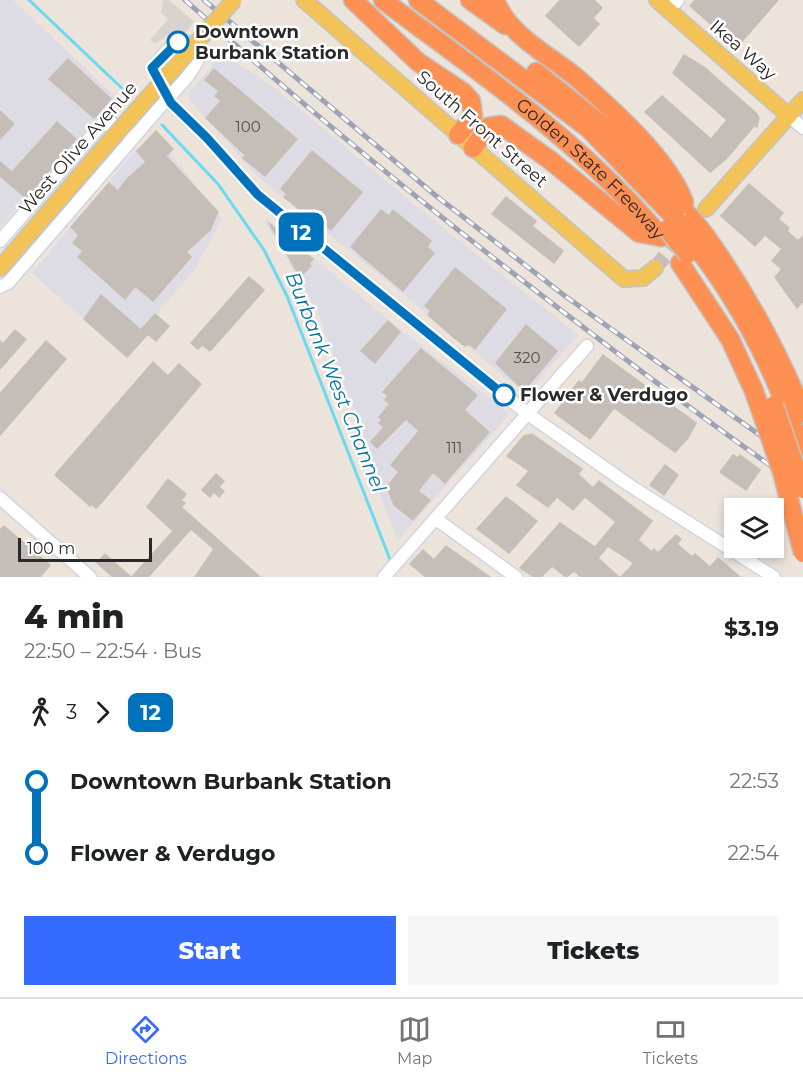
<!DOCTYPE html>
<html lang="en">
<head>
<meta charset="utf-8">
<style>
  body { margin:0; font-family:Montserrat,sans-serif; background:#f6f6f6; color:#202124; height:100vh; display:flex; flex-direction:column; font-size:22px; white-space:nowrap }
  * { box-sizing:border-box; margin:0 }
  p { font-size:20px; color:#757577 }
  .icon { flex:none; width:33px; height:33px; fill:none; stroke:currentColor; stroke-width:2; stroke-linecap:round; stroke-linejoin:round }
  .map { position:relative; height:577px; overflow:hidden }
  .side { display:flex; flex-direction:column; background:#fff; flex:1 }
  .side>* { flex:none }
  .badge { padding:0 12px; border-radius:9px; font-size:21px; line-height:39px }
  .buttons { position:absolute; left:724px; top:498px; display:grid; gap:12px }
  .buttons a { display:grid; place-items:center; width:60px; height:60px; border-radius:0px; background:#fff; box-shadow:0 3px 9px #0003; font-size:30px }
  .scale { position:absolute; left:18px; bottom:15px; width:134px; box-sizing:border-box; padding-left:6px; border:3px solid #292929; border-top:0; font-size:16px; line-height:21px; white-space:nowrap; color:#292929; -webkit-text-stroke:4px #fff; paint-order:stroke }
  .map>.badge { position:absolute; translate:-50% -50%; box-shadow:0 0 0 3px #fff }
  .legs { display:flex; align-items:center; gap:9px; height:66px; padding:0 24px; font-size:20px }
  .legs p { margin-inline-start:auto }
  .summary { display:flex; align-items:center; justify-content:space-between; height:102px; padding:0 24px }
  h1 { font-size:33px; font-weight:800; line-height:45px }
  .cta { display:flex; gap:12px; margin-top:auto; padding:12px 24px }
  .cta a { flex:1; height:69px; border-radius:0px; background:#356bff; color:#fff; font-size:24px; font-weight:800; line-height:69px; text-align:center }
  .cta a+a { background:#f6f6f6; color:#202124 }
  ul { padding:0 24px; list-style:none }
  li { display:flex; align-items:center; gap:21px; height:72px; font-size:22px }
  li i { display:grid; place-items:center; width:9px; height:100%; margin:0 8px; background:currentColor }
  li i::after { content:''; width:15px; height:15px; margin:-8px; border:4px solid; border-radius:50%; background:#fff }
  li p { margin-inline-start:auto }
  li:first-child i { background:linear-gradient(#0000 50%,currentColor 0) }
  li:last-child i { background:linear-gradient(currentColor 50%,#0000 0) }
  .dock { display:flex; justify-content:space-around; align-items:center; height:84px; border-top:2px solid #e0e0e0; background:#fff; font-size:16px; color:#757577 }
  .dock a { display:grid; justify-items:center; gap:3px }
  .dock .active { color:#356bff }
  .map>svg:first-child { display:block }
  .industrial { fill:#dddce4 }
  .plaza { fill:#d8d3ce }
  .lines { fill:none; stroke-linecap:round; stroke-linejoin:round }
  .stream { stroke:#6ad9f2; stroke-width:3 }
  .building { fill:#c4bdb8; stroke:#c7bfb5; stroke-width:1.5 }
  .major-tunnel { stroke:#c5beb7; stroke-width:15; stroke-dasharray:15 8; stroke-linecap:butt }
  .minor-casing { stroke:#d0d5e3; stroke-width:15 }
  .major-casing { stroke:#c3c3c3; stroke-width:18 }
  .highway-casing { stroke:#c3c3c3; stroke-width:21 }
  .minor { stroke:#fff; stroke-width:12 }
  .major { stroke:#f4c358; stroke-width:15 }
  .highway { stroke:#ff9053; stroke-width:18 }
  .rail-casing { stroke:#9da3b5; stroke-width:5 }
  .rail { stroke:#fff; stroke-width:3; stroke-dasharray:9; stroke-linecap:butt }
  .major-bridge-casing { stroke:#c3c3c3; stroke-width:18; stroke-linecap:butt }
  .highway-bridge-casing { stroke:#c3c3c3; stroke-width:21; stroke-linecap:butt }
  .major-bridge { stroke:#f4c358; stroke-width:15 }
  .highway-bridge { stroke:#ff9053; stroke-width:18 }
  .line-1-casing { stroke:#fff; stroke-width:14 }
  .line-1 { stroke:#0072bc; stroke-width:9 }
  .stop-1-dot { fill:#fff; stroke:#0072bc; stroke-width:3 }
  .labels { text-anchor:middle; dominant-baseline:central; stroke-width:5; stroke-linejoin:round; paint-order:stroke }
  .number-label { font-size:15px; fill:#504e4d }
  .stop-label { font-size:18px; font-weight:bold; fill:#292929; stroke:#fff; text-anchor:start }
  .street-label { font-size:18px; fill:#292929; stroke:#fff }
  .water-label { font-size:20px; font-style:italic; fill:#0a769d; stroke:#fff }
</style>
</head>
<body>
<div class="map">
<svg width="803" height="577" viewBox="0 0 803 577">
  <rect width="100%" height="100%" fill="#ece3db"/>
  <!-- industrial -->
  <path class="industrial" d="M0,0H13L115,97L0,227Z
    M222,54L271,85L423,212L578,335L528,392L525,393L258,177L190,100L189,93Z
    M156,131L173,149L171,154L222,219L195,269L122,354L32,273L136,150Z
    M267,219L397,327L508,412L507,417L398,540L364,456L369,452L317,311L265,222Z"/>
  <!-- plaza -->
  <path class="plaza" d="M163,0H169L194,22L185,33L169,34L155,44L150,40L168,19L161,12Z"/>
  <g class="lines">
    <!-- stream -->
    <path class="stream" d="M29,0L128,94
      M162,125L218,184L264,250L287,296L391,562"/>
  </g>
  <!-- building -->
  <path class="building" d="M560,0H594L602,8L593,18L599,24L579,46L546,16Z
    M695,0H778L737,47L690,6Z
    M684,55L704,67L757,114L759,118L757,127L755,125L726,159L710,172L645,112L662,96L711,139L727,120L673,73Z
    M68,59L111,99L94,118L49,79Z
    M214,69L297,139L265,176L243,158L245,155L206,118L221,101L215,96L219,91L205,80Z
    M0,111L14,124L0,139Z
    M57,122L76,139L26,198L0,176V162L12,172Z
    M156,131L173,149L166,156L218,212L210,230L186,252L191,257L153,301L135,286L125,299L78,257L83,251L73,243L79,235L71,227L109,183L118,191L127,179L146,162L137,151Z
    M312,151L362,192L331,230L325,225L322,228L284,197L287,194L281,189Z
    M749,184L783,213L778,219L789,228L787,231L798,241L803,236V301L797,308L775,277L782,269L772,261L782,249L765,235L755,246L721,216Z
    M506,197L536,221L532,226L563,251L554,263L492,214Z
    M381,210L389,216L393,210L431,241L427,247L434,253L403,291L351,247Z
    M269,223L313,259L309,264L311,266L300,277Z
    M455,268L506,309L475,349L469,344L465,346L453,337L428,315L431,311L425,306Z
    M249,277L264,290L210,351L202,345L198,349L191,343Z
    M101,295L141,330L155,314L169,326L156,341L148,334L127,357L84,319Z
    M388,321L400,332L375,363L361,351Z
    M526,325L557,351L524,391L496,363Z
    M15,330L26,339L0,369V341L3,344Z
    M46,341L66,359L0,435V394Z
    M421,349L477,395L464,410L489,432L445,483L433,472L418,491L430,500L413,520L394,505L387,487L399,472L391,465L419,431L406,419L377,448L371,442L384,427L379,423L382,420L379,417L390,404L385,400L388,396L383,392Z
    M603,355L696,423L688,438L675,452L614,408L590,439L555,413L579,381L582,383Z
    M153,362L168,376L179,364L201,384L102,502L96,508L91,504L90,506L55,475Z
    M532,434L582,469L578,474L593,488L599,481L652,521L638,540L652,552L654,549L658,553L676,535L681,539L677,544L692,557L695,554L710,567L718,558L740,577H621L634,563L608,546L598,558L619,577H581L574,571L566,577L552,566L541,577H534L520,568L560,523L595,547L616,522L585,497L573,510L557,497L548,507L517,485L529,471L507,456L524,436Z
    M733,455L738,458L740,455L760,470L746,490L720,472Z
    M665,465L678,475L664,495L650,485Z
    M216,474L224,481L219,487L224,491L219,497L214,492L210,497L202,490Z
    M168,479L186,494L181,500L185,503L181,507L260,577H195L214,549L191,529L148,577H132L173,531L147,507Z
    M506,497L537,521L509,553L477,529Z
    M4,526L50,565L40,577H0V530Z
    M446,546L490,577H426L410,564L423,550L434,560Z
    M105,554L131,577H113L97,563Z"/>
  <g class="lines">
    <!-- major-tunnel -->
    <path class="major-tunnel" d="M655,268L684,234"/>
    <defs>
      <path id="minor" d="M669,10L678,0
        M789,116L803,128
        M0,241L101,125L113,124L126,133
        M0,287L8,283L159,108C170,95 201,67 199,51C180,29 165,53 152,68C160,79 165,91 171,103L207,138L258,195L528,414L629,485L774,577
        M0,498L90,577
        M436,519L516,577
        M384,577L587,346"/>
      <path id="major" d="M304,0L624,279L643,278L655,268
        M657,0L789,116
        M706,209L803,100
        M0,268L100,152"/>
      <g id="highway">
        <path d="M353,0L418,62L463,92L471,101L473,116L458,135"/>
        <path id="s1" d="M383,0C481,74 582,142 661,237"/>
        <path d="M418,0L588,128L676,219"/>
        <path d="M470,0L505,25"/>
        <path d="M495,0C509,36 549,55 577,78C611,108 669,160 684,202"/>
        <path d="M536,72L618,138L693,220"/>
        <path d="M473,148L488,127L501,125L550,160L639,233L661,237"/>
        <path d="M705,235C745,291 777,349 803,413"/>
        <path d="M695,245C744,308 779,379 803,454"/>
        <path d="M680,263L730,339L754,391"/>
      </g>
    </defs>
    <!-- minor casing -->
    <use href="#minor" class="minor-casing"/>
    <!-- major casing -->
    <use href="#major" class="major-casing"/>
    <!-- highway casing -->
    <use href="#highway" class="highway-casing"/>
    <!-- minor -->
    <use href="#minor" class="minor"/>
    <!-- major -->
    <use href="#major" class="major"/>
    <!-- highway -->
    <use href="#highway" class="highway"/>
    <defs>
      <path id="rail" d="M185,0C307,110 435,214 566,314C643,373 722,433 803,488
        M204,0L435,195L565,296L803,466"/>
    </defs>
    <!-- rail casing -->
    <use href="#rail" class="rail-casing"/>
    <!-- rail -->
    <use href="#rail" class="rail"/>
    <defs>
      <path id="major-bridge" d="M100,152L234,0"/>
      <path id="highway-bridge" d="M676,219L695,245
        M693,220L705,235
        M667,229L688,254
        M754,391L782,472L803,553
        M774,405L803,489"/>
    </defs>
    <!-- major-bridge casing -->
    <use href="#major-bridge" class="major-bridge-casing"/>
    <!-- highway-bridge casing -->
    <use href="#highway-bridge" class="highway-bridge-casing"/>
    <!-- major-bridge -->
    <use href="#major-bridge" class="major-bridge"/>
    <!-- highway-bridge -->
    <use href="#highway-bridge" class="highway-bridge"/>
  </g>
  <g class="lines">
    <defs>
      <path id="line-1" d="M178,42L152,68L171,103L207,138L258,195L504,395"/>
    </defs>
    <!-- line-1 casing -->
    <use href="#line-1" class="line-1-casing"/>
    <!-- line-1 -->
    <use href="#line-1" class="line-1"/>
  </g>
  <!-- markers -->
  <g class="stop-1-dot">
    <circle cx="178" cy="42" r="10"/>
    <circle cx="504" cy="395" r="10"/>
  </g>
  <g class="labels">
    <!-- number labels -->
    <g class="number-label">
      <text x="248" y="126">100</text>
      <text x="527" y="357">320</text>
      <text x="454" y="447">111</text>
    </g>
    <!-- stop labels -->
    <g class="stop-label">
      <text x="195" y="32">Downtown<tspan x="195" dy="21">Burbank Station</tspan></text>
      <text x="520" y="395">Flower &amp; Verdugo</text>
    </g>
    <!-- street labels -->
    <g class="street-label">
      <text transform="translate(743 50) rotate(41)">Ikea Way</text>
      <text transform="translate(482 129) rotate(41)">South Front Street</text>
      <text transform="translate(78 148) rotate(-49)">West Olive Avenue</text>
      <text stroke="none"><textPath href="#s1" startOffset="268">Golden State Freeway</textPath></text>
    </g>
    <!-- water labels -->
    <g class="water-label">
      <text transform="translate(336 382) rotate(68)">Burbank West Channel</text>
    </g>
  </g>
</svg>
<div class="buttons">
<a><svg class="icon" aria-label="layers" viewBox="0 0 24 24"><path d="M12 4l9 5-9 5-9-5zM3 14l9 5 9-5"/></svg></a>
</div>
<div class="scale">100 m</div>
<b class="badge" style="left:301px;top:232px;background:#0072bc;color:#fff">12</b>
</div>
<section class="side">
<div class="summary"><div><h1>4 min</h1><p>22:50 – 22:54 · Bus</p></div><b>$3.19</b></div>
<div class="legs"><svg class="icon" aria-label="walk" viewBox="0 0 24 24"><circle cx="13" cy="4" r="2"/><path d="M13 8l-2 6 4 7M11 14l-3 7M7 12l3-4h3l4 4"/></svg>3<svg class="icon" aria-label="forward" viewBox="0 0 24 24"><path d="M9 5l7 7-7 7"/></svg><b class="badge" style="background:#0072bc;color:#fff">12</b></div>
<ul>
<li><i style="color:#0072bc"></i><b>Downtown Burbank Station</b><p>22:53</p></li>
<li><i style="color:#0072bc"></i><b>Flower &amp; Verdugo</b><p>22:54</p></li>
</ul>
<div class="cta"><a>Start</a><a>Tickets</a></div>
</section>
<nav class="dock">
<a class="active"><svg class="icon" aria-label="directions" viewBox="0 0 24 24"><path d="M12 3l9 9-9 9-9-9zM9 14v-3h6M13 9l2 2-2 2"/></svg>Directions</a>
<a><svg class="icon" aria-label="map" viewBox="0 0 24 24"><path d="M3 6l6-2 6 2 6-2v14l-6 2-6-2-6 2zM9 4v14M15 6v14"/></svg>Map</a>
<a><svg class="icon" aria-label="tickets" viewBox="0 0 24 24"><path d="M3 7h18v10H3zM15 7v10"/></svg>Tickets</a>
</nav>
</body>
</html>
